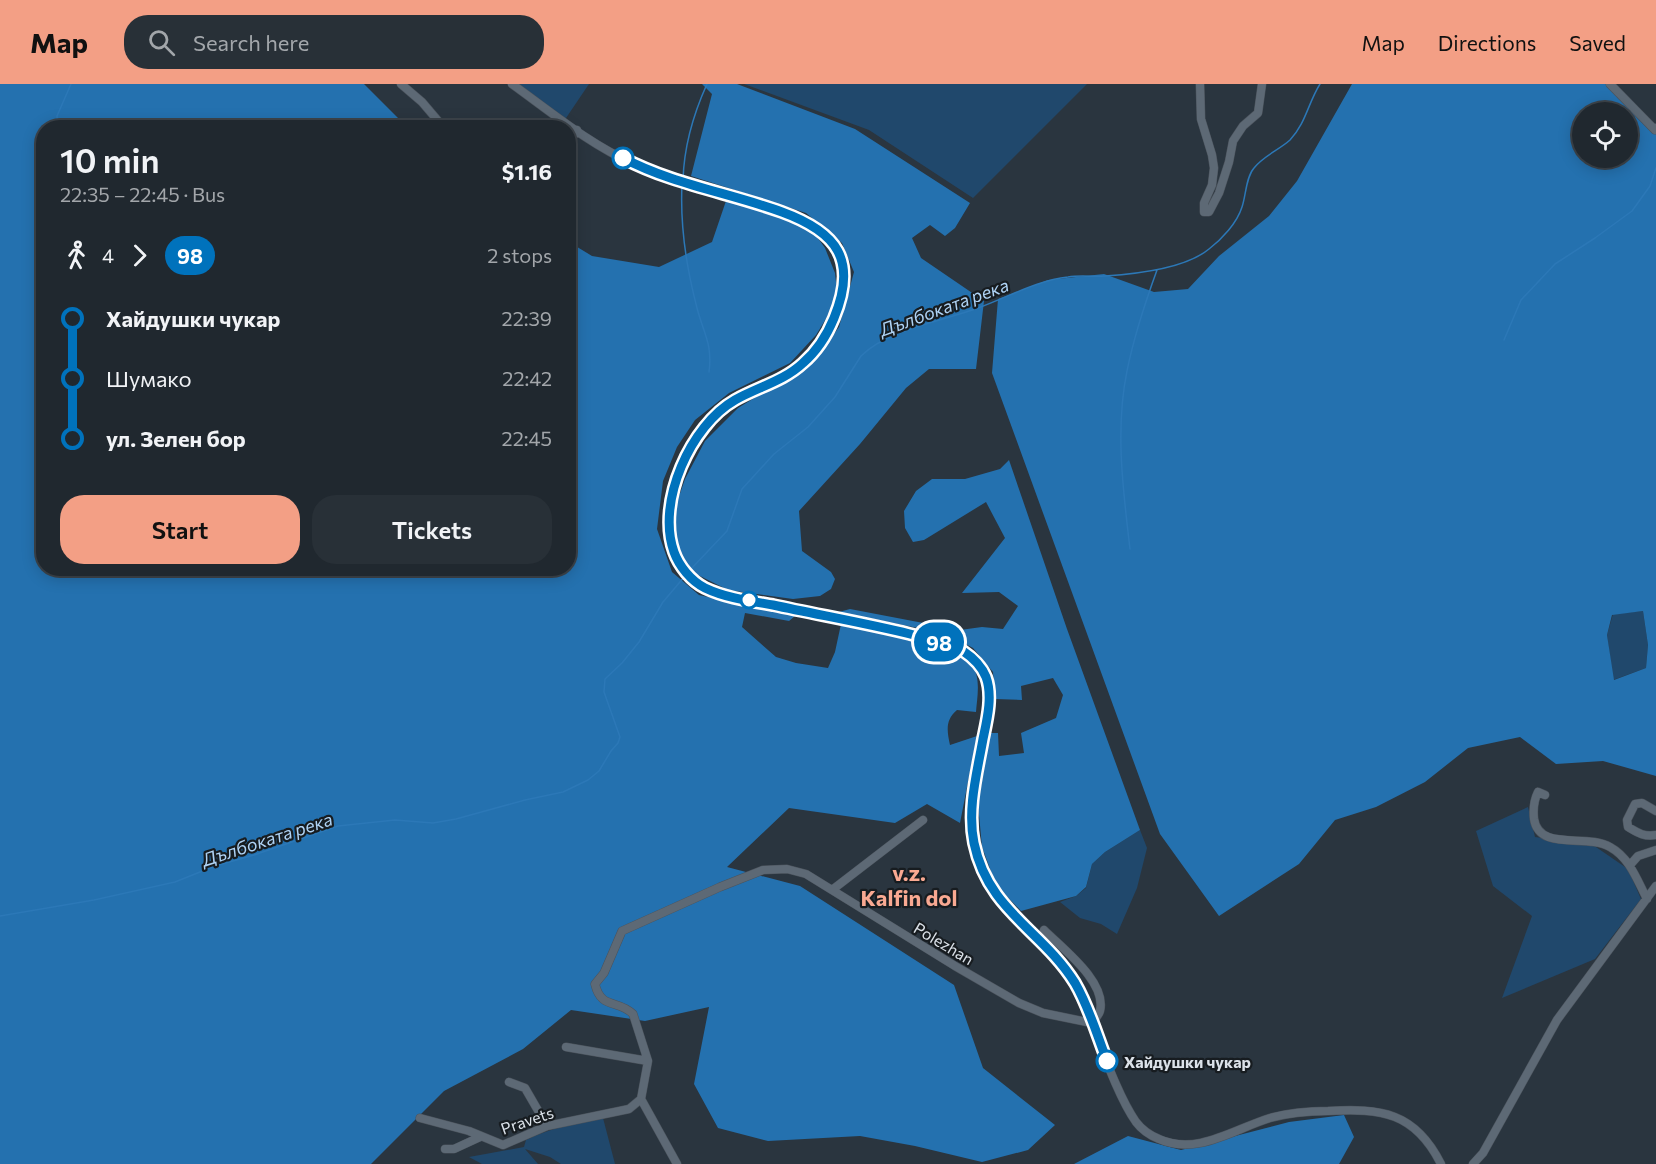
<!DOCTYPE html>
<html lang="en">
<head>
<meta charset="utf-8">
<style>
  body { margin:0; font-family:Commissioner,sans-serif; background:#283037; color:#f1f3f6; height:100vh; display:flex; flex-direction:column; font-size:22px; white-space:nowrap }
  * { box-sizing:border-box; margin:0 }
  p { font-size:20px; color:#a2a6aa }
  .icon { flex:none; width:33px; height:33px; fill:none; stroke:currentColor; stroke-width:2; stroke-linecap:round; stroke-linejoin:round }
  .map { position:relative; flex:1; overflow:hidden }
  .drawer { position:absolute; left:36px; top:36px; width:540px; height:456px; display:flex; flex-direction:column; background:#20282f; border-radius:24px; box-shadow:0 3px 15px #0003,0 0 0 2px #3d444b }
  .drawer>* { flex:none }
  .badge { padding:0 12px; border-radius:20px; font-size:21px; line-height:39px }
  .buttons { position:absolute; left:1572px; top:18px; display:grid; gap:12px }
  .buttons a { display:grid; place-items:center; width:66px; height:66px; border-radius:50%; background:#20282f; box-shadow:0 3px 15px #0003,0 0 0 2px #3d444b; font-size:30px }
  .map>.badge { position:absolute; translate:-50% -50%; box-shadow:0 0 0 3px #fff }
  .legs { display:flex; align-items:center; gap:9px; height:66px; padding:0 24px; font-size:20px }
  .legs p { margin-inline-start:auto }
  .overview { display:flex; align-items:center; justify-content:space-between; height:102px; padding:0 24px }
  h1 { font-size:33px; font-weight:600; line-height:45px }
  .action { display:flex; gap:12px; margin-top:auto; padding:12px 24px }
  .action a { flex:1; height:69px; border-radius:24px; background:#f39f85; color:#111; font-size:24px; font-weight:600; line-height:69px; text-align:center }
  .action a+a { background:#283037; color:#f1f3f6 }
  ul { padding:0 24px; list-style:none }
  li { display:flex; align-items:center; gap:21px; height:60px; font-size:22px }
  li i { display:grid; place-items:center; width:9px; height:100%; margin:0 8px; background:currentColor }
  li i::after { content:''; width:15px; height:15px; margin:-8px; border:4px solid; border-radius:50%; background:#20282f }
  li p { margin-inline-start:auto }
  li:first-child i { background:linear-gradient(#0000 50%,currentColor 0) }
  li:last-child i { background:linear-gradient(currentColor 50%,#0000 0) }
  header { display:flex; align-items:center; gap:36px; box-sizing:border-box; height:84px; padding:0 30px; background:#f39f85; color:#111 }
  header strong { font-size:28px }
  nav { display:flex; gap:33px; margin-inline-start:auto; font-size:21px }
  .search { width:420px; height:54px; background:#283037; display:flex; align-items:center; gap:15px; box-sizing:border-box; padding:0 21px; border-radius:24px; color:#a2a6aa; font-size:22px }
  .map>svg:first-child { display:block }
  .green { fill:#20486c }
  .forest { fill:#2471af; fill-rule:evenodd }
  .lines { fill:none; stroke-linecap:round; stroke-linejoin:round }
  .stream { stroke:#2c78b7; stroke-width:1.5 }
  .minor-casing { stroke:#4b535c; stroke-width:9 }
  .minor { stroke:#5d6975; stroke-width:8 }
  .line-1-casing { stroke:#fff; stroke-width:14 }
  .line-1 { stroke:#0072bc; stroke-width:9 }
  .stop-1-dot { fill:#fff; stroke:#0072bc; stroke-width:3 }
  .labels { text-anchor:middle; dominant-baseline:central; stroke-width:4.5; stroke-linejoin:round; paint-order:stroke }
  .street-label { font-size:16px; fill:#dce2e9; stroke:#171c20 }
  .stop-label { font-size:16px; font-weight:bold; fill:#dce2e9; stroke:#171c20; text-anchor:start }
  .water-label { font-size:18px; font-style:italic; fill:#afd3f5; stroke:#171c20 }
  .district-label { font-size:22px; font-weight:bold; fill:#f9a992; stroke:#171c20 }
</style>
</head>
<body>
<header>
<strong>Map</strong>
<div class="search"><svg class="icon" aria-label="search" viewBox="0 0 24 24"><circle cx="10" cy="10" r="6"/><path d="M15 15l6 6"/></svg>Search here</div>
<nav><a>Map</a><a>Directions</a><a>Saved</a></nav>
</header>
<div class="map">
<svg width="1656" height="1080" viewBox="0 0 1656 1080">
  <rect width="100%" height="100%" fill="#2a353f"/>
  <!-- green -->
  <path class="green" d="M512,0H589L564,37Z
    M744,0H1087L973,114L869,46Z
    M1643,527L1648,561L1646,584L1613,596L1607,551L1613,530Z
    M1528,723L1535,753L1593,761L1628,785L1641,815L1595,875L1502,914L1532,832L1493,802L1476,747Z
    M1140,746L1147,764L1137,804L1117,850L1101,840L1080,834L1060,818L1076,812L1086,804L1092,780L1105,768Z
    M603,1034L615,1080H561L550,1073L525,1065L538,1080H482L469,1073L524,1063L526,1056C550,1044 577,1039 603,1034Z"/>
  <!-- forest -->
  <path class="forest" d="M0,0H364L407,43L44,44V484H568L569,158L592,172L659,183L712,158L727,114L792,136L815,150L825,164L835,189L838,215L816,251L790,279L729,309L695,336L677,363L663,397L657,445L672,488L699,511L795,532L789,537L745,529L742,543L776,573L796,579L828,584L835,568L841,540C868,546 955,560 970,578C982,592 977,613 976,628L957,626C945,636 947,647 950,661L977,652L960,739L927,720L895,739L789,724L727,783L800,802L954,901L983,984L1055,1041L1028,1066L982,1078L915,1062L860,1052L768,1057L718,1044L694,1000L709,923L645,937L571,926L523,965L444,1007L371,1080H0Z
    M702,0H737L855,45L970,119L955,144L945,152L930,141L912,154L921,174L984,217L976,285H929L906,304L860,360L799,427L802,467L831,488L835,495L831,505L820,512L793,515L728,506L694,489L679,473L674,449L676,421L685,395L705,357L738,324L814,277L839,243L854,188L842,159L806,129L691,92L712,10Z
    M1352,0H1610L1656,48V692L1603,677L1556,680L1520,653L1468,664L1425,698L1376,723L1335,736L1299,780L1219,832L1160,750L992,289L998,215L1048,196L1104,190L1154,208L1188,205L1219,172L1269,132L1297,97ZM1582,28H1628V74H1582ZM1643,527L1648,561L1646,584L1614,596L1607,551L1612,531Z
    M1009,376L1067,545L1140,746L1105,768L1092,780L1086,803L1076,812L1021,827L996,801L982,763L978,720L990,649H998L999,672L1024,669L1021,649L1056,634L1063,611L1053,594L1021,602L1022,616L995,615L993,588L973,564L947,550L839,528L850,525L960,546L982,543L1003,545L1018,522L999,508L962,509L1005,454L986,418L924,456L913,458L905,444L904,427L916,407L932,395H965L1000,385Z
    M1344,1031L1354,1053L1339,1080H1074L1128,1052L1181,1066L1289,1038Z"/>
  <g class="lines">
    <!-- stream -->
    <path class="stream" d="M58,44L57,32L71,0
      M683,96C684,62 693,31 707,0
      M682,100C680,141 686,181 696,220C702,247 713,258 709,288
      M1504,256L1521,216L1555,180L1595,154L1632,127L1650,102L1656,84
      M1130,465C1123,406 1115,345 1127,287C1134,252 1145,219 1157,186
      M690,486L727,447L742,405L774,370L808,343L835,313L861,272C888,245 943,237 978,224C1006,214 1038,196 1068,193C1080,191 1093,193 1105,192C1136,190 1185,185 1209,165C1222,155 1237,139 1242,123C1246,111 1246,93 1254,84C1263,72 1279,66 1290,56C1306,39 1308,19 1320,0
      M0,832L94,816L175,798L215,782L254,771L338,742L395,736L433,739L456,735L525,716L563,708L588,696L599,687L611,667L618,659L620,653L604,608L605,595L622,579L639,558L663,518L685,492"/>
    <defs>
      <path id="minor" d="M401,0L422,18L439,38L447,44
        M512,0C551,28 589,60 634,80C675,98 720,107 763,121C784,128 808,134 824,150C832,159 842,171 845,183C852,212 821,268 797,284C776,299 750,306 728,321C688,349 657,418 673,467C678,481 690,496 704,503C723,514 748,516 769,521C817,531 865,539 912,551C934,556 958,559 974,576C977,579 984,588 985,592C994,612 986,639 982,659C977,690 969,723 974,755C984,823 1038,844 1072,896C1081,910 1086,925 1092,940C1103,968 1119,1014 1136,1038C1142,1046 1149,1051 1159,1055C1197,1072 1234,1045 1270,1034C1288,1029 1308,1027 1328,1027C1381,1024 1415,1028 1441,1080
        M1200,0L1201,35L1212,71L1214,84L1212,101L1204,119V128H1209L1219,109L1229,78L1233,57L1243,42L1258,29L1262,0
        M1610,0L1655,46L1656,44
        M568,59L577,46
        M1545,711L1538,708C1534,716 1533,726 1534,735C1539,768 1587,749 1610,763C1630,774 1637,796 1647,815
        M1656,727L1642,719L1635,720L1627,736L1628,743C1638,749 1644,753 1656,751
        M1630,781L1638,772L1656,766
        M832,806L923,736
        M1044,846C1063,865 1107,898 1100,927C1099,931 1094,936 1092,939
        M566,963L648,977
        M509,998L525,1004L547,1042
        M420,1034L469,1047L503,1061L547,1042L629,1025L641,1015
        M445,1065H454L480,1053
        M677,1080L641,1015L648,977L633,930C618,915 601,926 595,900L604,889L622,847L720,803L763,786L787,785L806,790L955,882L1019,919L1043,929L1092,939
        M1473,1080L1483,1069L1557,936L1656,802"/>
    </defs>
    <!-- minor casing -->
    <use href="#minor" class="minor-casing"/>
    <!-- minor -->
    <use href="#minor" class="minor"/>
  </g>
  <g class="lines">
    <defs>
      <path id="line-1" d="M623,74C672,100 730,109 782,128C837,148 858,176 834,234C827,251 817,267 803,279C784,297 758,303 735,316C691,341 656,418 674,468C679,482 691,497 705,504C726,514 750,517 773,521C819,531 865,539 910,550C927,555 948,557 963,567C972,573 982,583 986,593C993,612 987,636 983,655C977,689 967,725 974,759C988,827 1042,846 1075,899C1089,923 1097,951 1107,977"/>
    </defs>
    <!-- line-1 casing -->
    <use href="#line-1" class="line-1-casing"/>
    <!-- line-1 -->
    <use href="#line-1" class="line-1"/>
  </g>
  <!-- markers -->
  <g class="stop-1-dot">
    <circle cx="623" cy="74" r="10"/>
    <circle cx="749" cy="516" r="8"/>
    <circle cx="1107" cy="977" r="10"/>
  </g>
  <g class="labels">
    <!-- street labels -->
    <g class="street-label">
      <text transform="translate(944 859) rotate(31)">Polezhan</text>
      <text transform="translate(527 1036) rotate(-19)">Pravets</text>
    </g>
    <!-- stop labels -->
    <g class="stop-label">
      <text x="1124" y="977">Хайдушки чукар</text>
    </g>
    <!-- water labels -->
    <g class="water-label">
      <text transform="translate(944 223) rotate(-20)">Дълбоката река</text>
      <text transform="translate(267 755) rotate(-18)">Дълбоката река</text>
    </g>
    <!-- district labels -->
    <g class="district-label">
      <text x="909" y="788">v.z.<tspan x="909" dy="25">Kalfin dol</tspan></text>
    </g>
  </g>
</svg>
<div class="buttons">
<a><svg class="icon" aria-label="locate" viewBox="0 0 24 24"><circle cx="12" cy="12" r="6"/><path d="M12 2v4M12 18v4M2 12h4M18 12h4"/></svg></a>
</div>
<b class="badge" style="left:939px;top:558px;background:#0072bc;color:#fff">98</b>
<section class="drawer">
<div class="overview"><div><h1>10 min</h1><p>22:35 – 22:45 · Bus</p></div><b>$1.16</b></div>
<div class="legs"><svg class="icon" aria-label="walk" viewBox="0 0 24 24"><circle cx="13" cy="4" r="2"/><path d="M13 8l-2 6 4 7M11 14l-3 7M7 12l3-4h3l4 4"/></svg>4<svg class="icon" aria-label="forward" viewBox="0 0 24 24"><path d="M9 5l7 7-7 7"/></svg><b class="badge" style="background:#0072bc;color:#fff">98</b><p>2 stops</p></div>
<ul>
<li><i style="color:#0072bc"></i><b>Хайдушки чукар</b><p>22:39</p></li>
<li><i style="color:#0072bc"></i><span>Шумако</span><p>22:42</p></li>
<li><i style="color:#0072bc"></i><b>ул. Зелен бор</b><p>22:45</p></li>
</ul>
<div class="action"><a>Start</a><a>Tickets</a></div>
</section>
</div>
</body>
</html>
